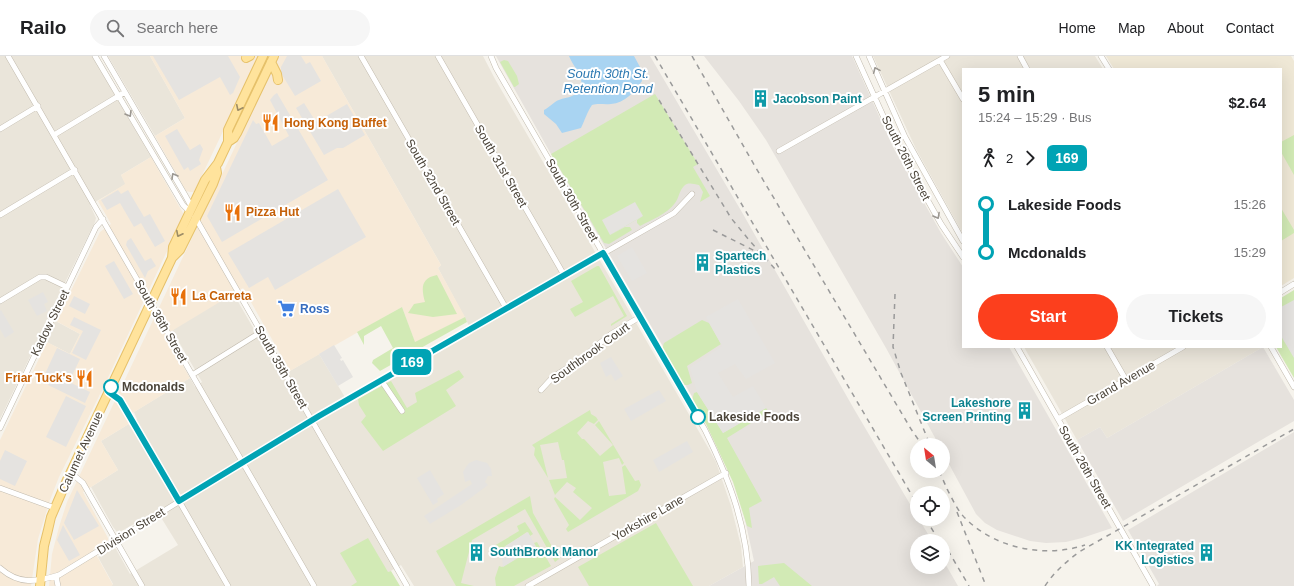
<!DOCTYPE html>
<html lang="en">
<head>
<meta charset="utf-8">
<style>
  body { margin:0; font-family:Helvetica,sans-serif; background:#f6f6f6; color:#202124; height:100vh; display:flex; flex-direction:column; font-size:15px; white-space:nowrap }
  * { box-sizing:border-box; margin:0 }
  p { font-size:13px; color:#757577 }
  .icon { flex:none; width:22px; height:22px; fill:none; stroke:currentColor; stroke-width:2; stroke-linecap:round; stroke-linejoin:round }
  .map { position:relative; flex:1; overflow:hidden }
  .sheet { position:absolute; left:962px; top:12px; width:320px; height:280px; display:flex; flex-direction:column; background:#fff; border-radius:0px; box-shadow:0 4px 16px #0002 }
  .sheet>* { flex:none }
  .badge { padding:0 8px; border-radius:6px; font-size:14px; line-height:26px }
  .needle { width:26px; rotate:330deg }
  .controls { position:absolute; left:910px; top:382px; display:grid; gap:8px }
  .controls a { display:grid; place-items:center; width:40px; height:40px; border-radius:50%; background:#fff; box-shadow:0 4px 16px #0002; font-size:20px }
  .map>.badge { position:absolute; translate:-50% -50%; box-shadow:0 0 0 2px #fff }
  .legs { display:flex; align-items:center; gap:6px; height:44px; padding:0 16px; font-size:13px }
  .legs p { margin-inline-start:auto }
  .headline { display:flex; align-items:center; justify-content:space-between; height:68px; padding:0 16px }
  h1 { font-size:22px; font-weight:700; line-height:30px }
  .cta { display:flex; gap:8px; margin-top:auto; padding:8px 16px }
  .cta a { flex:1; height:46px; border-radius:24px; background:#fc3f1d; color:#fff; font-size:16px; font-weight:700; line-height:46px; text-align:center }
  .cta a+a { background:#f6f6f6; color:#202124 }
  ul { padding:0 16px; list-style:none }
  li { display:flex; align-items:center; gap:14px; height:48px; font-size:15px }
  li i { display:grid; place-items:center; width:6px; height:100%; margin:0 5px; background:currentColor }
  li i::after { content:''; width:10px; height:10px; margin:-5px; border:3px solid; border-radius:50%; background:#fff }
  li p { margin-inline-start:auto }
  li:first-child i { background:linear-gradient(#0000 50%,currentColor 0) }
  li:last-child i { background:linear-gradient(currentColor 50%,#0000 0) }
  header { display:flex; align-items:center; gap:24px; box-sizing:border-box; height:56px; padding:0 20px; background:#fff; border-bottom:1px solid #e0e0e0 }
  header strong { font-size:19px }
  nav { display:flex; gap:22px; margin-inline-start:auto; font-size:14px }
  .search { width:280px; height:36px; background:#f6f6f6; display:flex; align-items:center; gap:10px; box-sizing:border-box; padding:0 14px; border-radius:22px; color:#757577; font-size:15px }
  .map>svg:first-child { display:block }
  .residential { fill:#eae5da }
  .commercial { fill:#f7ead8 }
  .industrial { fill:#e6e2dd }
  .education { fill:#efe8d6 }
  .green { fill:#d2eab5 }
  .parking { fill:#e5e3e0 }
  .water { fill:#a9d4f2 }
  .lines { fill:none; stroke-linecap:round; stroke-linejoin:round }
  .minor-casing { stroke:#c2bbae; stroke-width:6 }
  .primary-casing { stroke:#e6c16a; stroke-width:10 }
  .minor { stroke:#fff; stroke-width:5 }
  .primary { stroke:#ffe39c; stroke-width:8 }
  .rail { stroke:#9a9a9a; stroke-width:1.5; stroke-dasharray:5 5; stroke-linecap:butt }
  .oneway { stroke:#9c9892 }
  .oneway2 { stroke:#9c8c66 }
  .line-1-casing { stroke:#fff; stroke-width:9 }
  .line-1 { stroke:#00a3b4; stroke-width:6 }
  .stop-1-dot { fill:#fff; stroke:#00a3b4; stroke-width:2 }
  .labels { text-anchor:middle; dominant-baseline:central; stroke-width:4; stroke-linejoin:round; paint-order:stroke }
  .culture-label { font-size:12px; font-weight:bold; fill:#0d838f; stroke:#fff; text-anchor:start }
  .food-label { font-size:12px; font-weight:bold; fill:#c56008; stroke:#fff; text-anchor:start }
  .street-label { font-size:12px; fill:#4b4439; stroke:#fff }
  .shop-label { font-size:12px; font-weight:bold; fill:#366cbe; stroke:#fff; text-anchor:start }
  .stop-label { font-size:12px; font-weight:bold; fill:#4b4439; stroke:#fff; text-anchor:start }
  .water-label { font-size:13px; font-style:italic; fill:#2e7ab2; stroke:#fff }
</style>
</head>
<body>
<header>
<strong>Railo</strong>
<div class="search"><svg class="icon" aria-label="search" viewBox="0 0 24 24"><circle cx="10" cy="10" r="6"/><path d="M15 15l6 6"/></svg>Search here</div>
<nav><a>Home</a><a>Map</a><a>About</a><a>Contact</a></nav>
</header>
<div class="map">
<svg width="1294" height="530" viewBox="0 0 1294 530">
  <rect width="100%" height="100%" fill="#f6f3ec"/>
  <!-- residential -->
  <path class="residential" d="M0,0H92L151,101L121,119L126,128L90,149L96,162L95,166L48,261L80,278L70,298L39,282L0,363Z
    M108,0H150L185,62L155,80Z
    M322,0H483L495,23L709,393L716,406L731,450L741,490L743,511L709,530H414L401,509L365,530H111L113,528L98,501L114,492L116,493L130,518L178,489L157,455L118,477L113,471L91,431L118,414L101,385L137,363L134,356L190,322L195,331L202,326L172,274L233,237L281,320L319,298L349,348L473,277L438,212L441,209Z
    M873,0H1095L1103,13H963V178L916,93Z
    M1024,291H1263L1107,382L1100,371L1077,384Z"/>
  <!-- commercial -->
  <path class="commercial" d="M150,0H259L194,136H190L186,135L155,80L185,62Z
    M278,0H322L441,209L438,212L465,261L415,287L402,251L290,315L243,232L165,279L190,322L126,361L129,368L101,385L118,414L83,436L108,482V484L93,493L113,529L111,530H49L52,498L59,471L67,446Z
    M151,101L183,157L182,163L105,328L59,421L50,444L38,483L31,530H0V384L47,286L70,298L80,278L56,265L100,176L111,168L98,145L125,128L121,119Z"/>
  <!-- industrial -->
  <path class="industrial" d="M496,0H650L743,158L854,353L917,460V463H919L932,485H917V511H943V504L958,530H709L754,505L739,436L711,373L551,98Z
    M704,0H852L893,91L941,177L963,211V291H1009L1112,472L1082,482L1066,486L1046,487L1030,485L997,474L985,467L976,458L943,397V389H939L886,292L766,84L739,45Z
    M1263,291L1294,344V365L1123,465L1077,384L1100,371L1107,382Z
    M1294,376V530H1157L1159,528L1128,474Z"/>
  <!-- education -->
  <path class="education" d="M1106,0H1291L1294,5V222L1281,230V13H1114Z"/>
  <!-- green -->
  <path class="green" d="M504,4L508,5L517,20L519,28L515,31H514L500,6Z
    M655,38L698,108L693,111L710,140L700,146L703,136L699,129C693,128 688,126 684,130C679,135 679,142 675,147C667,158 651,164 640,170L637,167V164L643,160L610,179L625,171H630L632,174L609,188L604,187L551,98Z
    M1294,79V119L1281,96V86Z
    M1281,152L1294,174V177L1281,185Z
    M597,210H599L627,260L611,270V268L624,260L613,240L575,261L570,253L583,246L571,225Z
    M437,219L457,258L433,261L408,257L414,248L425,246C421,232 421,222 437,219Z
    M1294,234V322L1276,291H1281V242Z
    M402,251L415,286L465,261L467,266L380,315L372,307L373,304L393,292L381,270L364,280V289L357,276Z
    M702,264L709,267L721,288L687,310L692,327L688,329H684L662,293L664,287Z
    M459,314L464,321L446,334L456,350L383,395L361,366L366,360L359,349L358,343L391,325L407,352L417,346L415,337Z
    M697,336L723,377L766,352L769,356L727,382L762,445L749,452L752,472L747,470L733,426L706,368L692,344L694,337Z
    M590,354L591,358L596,361L598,364L594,368L588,365L577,377L582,383H584L600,400L613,389L595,369L599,365L624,407L622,409L619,402L603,406L609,440L626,438L622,411L625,409L635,425L639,424L641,429L638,435L568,476L566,473L569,469L554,443L555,441L580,464L592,452L573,436L576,432L567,426L555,439L549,424L567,422L564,404H562L558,386L540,389L548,422L534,399L535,392L532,389Z
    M530,440L533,457L559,503L555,506L525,453L472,484L461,527L474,530H456L436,495Z
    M525,466L533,478L530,480L527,476L501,493L494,490L519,475L517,470Z
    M656,467L693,530H589L578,511Z
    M368,482L388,516L391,515L400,530H351L357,526L340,497Z
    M537,486L551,510L514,530H496L495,522L499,510L502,511L536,491L534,487Z
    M784,507L812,530H780L774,521L762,528H759L758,510Z"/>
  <!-- parking -->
  <path class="parking" d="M153,0H228L240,21L233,37L230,39L220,21L179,44Z
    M287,0H301L306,8L310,6L321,25L295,40L281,17V11Z
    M277,37L328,124L222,186L207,160L253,64L256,68L259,67L272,90L289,80L270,44L274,39Z
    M304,47L316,66L347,48L365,79L343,92H337L324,99L296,52Z
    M177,73L190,94L200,88L203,93L199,104L201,108L190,115L188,111L184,114L165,80Z
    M338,133L366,181L275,234L268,221L249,232L228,197Z
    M118,134L121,138L128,134L144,161L150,158L165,185L155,191L141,167L134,171L120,147L107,154L101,144Z
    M635,146L643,160L610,179L602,164Z
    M131,182L145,205L151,202L156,210L148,215L145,222L126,189L127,185Z
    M632,191L647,217L632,225L617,200Z
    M114,205L133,238L124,243L105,210Z
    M43,236L48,246L44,248L47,255L37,260L28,244Z
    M74,240L90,248L85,258L69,250Z
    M738,243L775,307L746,323L735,308L718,317L733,341L753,330L766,352L723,377L697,336L690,312L722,290L706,261Z
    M1294,244V302L1281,280V251Z
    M1,254L14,276L5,282L0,273V255Z
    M74,261L101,274L86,304L72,297L83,275L70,269Z
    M334,289L342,302L340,303L341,305L343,304L353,321L338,330L319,298Z
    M57,292L80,303L69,326L90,336L85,347L48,329L51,322L45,318Z
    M611,301L623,320L615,325L611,318L606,321L600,307Z
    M659,334L666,345L631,365L624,353Z
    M66,340L86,350L66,391L46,381Z
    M687,385L693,396L659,416L653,404Z
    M5,394L27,405L15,430L0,423V405Z
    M476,404L487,407L491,413L492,420H488L485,426L488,429L461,449L430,468L424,460L472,428L470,424L465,426L463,416L466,411L469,407Z
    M430,414L444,438L437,443L438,446L433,449L417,422Z
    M77,434L99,470L74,484L64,467Z
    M63,469L80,499L69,505L57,484Z
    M528,476L536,491L503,511L501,493Z"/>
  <!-- water -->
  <path class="water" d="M569,0H634L640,11L642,25C635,35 625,47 611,48C604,49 599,47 592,49C587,56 585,64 581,72L562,77L556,68L544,58V54C550,51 555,45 559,44C563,42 568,42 572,40C593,30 574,13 569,0Z"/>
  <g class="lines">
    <defs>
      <path id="minor" d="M8,0L314,530
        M95,0L183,149L188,154L191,155
        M104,0L185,139L190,148L191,154
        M361,0L506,252
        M438,0L564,219
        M491,0L496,12L705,374C730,425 748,472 749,530
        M856,0L895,86L941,168L963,201
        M869,0L905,81L963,185
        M1020,0L1027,13
        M1101,0L1109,13
        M940,4L963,43
        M0,73L38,50
        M54,79L125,36
        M779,95L947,0
        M0,159L75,114
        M195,161L407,530
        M1281,236L1294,228
        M0,245L40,221H46L67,231
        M1017,291L1153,530
        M1107,291L1126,324
        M1271,291L1294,331
        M192,319L261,276
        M381,324L402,355
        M541,334L553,321L581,303L611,278L640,261
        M109,336L121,344L228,530
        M1058,363L1183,291
        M0,372L96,171L103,163
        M71,417L83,427L142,530
        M0,432L55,452
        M0,512C19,529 36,526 59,519L319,360L674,157L692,138
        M56,520L58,530
        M528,530L726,417"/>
      <path id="primary" d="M246,2L250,0
        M271,6L277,18L278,24
        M228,86L234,82L237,77L274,0
        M172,202L173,191L205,124L218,107L228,86V74L263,0
        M40,530L44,490L48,474L51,461L67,424L172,202L180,194L213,128L217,117L216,111"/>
    </defs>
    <!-- minor casing -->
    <use href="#minor" class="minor-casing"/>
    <!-- primary casing -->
    <use href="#primary" class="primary-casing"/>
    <!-- minor -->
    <use href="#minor" class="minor"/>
    <!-- primary -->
    <use href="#primary" class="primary"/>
    <!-- rail -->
    <path class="rail" d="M655,0L917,448
      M692,0L756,112L911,373L922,389
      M659,44L731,162L749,184L775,213
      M713,174L755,195
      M895,238L893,291L901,317L930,389
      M939,415L949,437
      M947,433C953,444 958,456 967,464C997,493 1046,502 1085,489
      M957,456L986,530
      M926,463L939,485
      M943,486L969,530
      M1045,530C1054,516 1066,506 1079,496L1294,373"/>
  </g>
  <!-- one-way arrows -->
  <defs><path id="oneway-chevron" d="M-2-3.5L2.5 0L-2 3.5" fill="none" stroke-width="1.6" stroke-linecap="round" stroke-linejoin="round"/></defs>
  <g class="oneway">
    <use href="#oneway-chevron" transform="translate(876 14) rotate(-114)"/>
    <use href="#oneway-chevron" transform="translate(129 58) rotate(59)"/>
    <use href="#oneway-chevron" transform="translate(174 120) rotate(-120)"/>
    <use href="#oneway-chevron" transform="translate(937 160) rotate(61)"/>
  </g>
  <g class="oneway2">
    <use href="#oneway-chevron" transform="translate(239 52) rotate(116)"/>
    <use href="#oneway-chevron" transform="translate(179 178) rotate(117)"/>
  </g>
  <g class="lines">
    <defs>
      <path id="line-1" d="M111,331L109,336L120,344L179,445L319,360L603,197L698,361"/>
    </defs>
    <!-- line-1 casing -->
    <use href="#line-1" class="line-1-casing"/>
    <!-- line-1 -->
    <use href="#line-1" class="line-1"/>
  </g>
  <!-- icons -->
  <defs>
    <symbol id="building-bare" viewBox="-9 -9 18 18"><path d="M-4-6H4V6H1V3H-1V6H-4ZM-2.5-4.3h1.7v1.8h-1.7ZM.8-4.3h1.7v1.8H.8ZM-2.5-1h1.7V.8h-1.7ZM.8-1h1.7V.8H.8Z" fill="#0f9aa8" stroke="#fff" stroke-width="2.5" paint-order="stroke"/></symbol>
    <symbol id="restaurant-bare" viewBox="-9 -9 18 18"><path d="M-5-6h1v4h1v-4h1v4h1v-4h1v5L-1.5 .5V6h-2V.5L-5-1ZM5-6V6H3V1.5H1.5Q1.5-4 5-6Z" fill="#e8710a" stroke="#fff" stroke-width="2.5" paint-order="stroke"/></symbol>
    <symbol id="supermarket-bare" viewBox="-9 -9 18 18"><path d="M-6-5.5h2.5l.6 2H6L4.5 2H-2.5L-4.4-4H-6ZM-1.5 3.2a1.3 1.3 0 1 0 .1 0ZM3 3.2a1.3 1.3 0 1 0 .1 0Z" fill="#3f7fe0" stroke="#fff" stroke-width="2.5" paint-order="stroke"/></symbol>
  </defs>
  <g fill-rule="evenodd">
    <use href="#building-bare" x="748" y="30" width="25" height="25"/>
    <use href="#restaurant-bare" x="258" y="54" width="25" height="25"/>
    <use href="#restaurant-bare" x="220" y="144" width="25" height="25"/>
    <use href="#building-bare" x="690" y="194" width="25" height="25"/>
    <use href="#restaurant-bare" x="166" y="228" width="25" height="25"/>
    <use href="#supermarket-bare" x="274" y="240" width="25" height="25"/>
    <use href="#restaurant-bare" x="72" y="310" width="25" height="25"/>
    <use href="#building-bare" x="1012" y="342" width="25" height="25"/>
    <use href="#building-bare" x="464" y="484" width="25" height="25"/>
    <use href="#building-bare" x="1194" y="484" width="25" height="25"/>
  </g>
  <!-- markers -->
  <g class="stop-1-dot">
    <circle cx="111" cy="331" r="7"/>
    <circle cx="698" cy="361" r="7"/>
  </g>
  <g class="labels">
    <!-- culture labels -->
    <g class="culture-label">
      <text x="773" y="43">Jacobson Paint</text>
      <text x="715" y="200">Spartech<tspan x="715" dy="14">Plastics</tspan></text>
      <text x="1011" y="347" text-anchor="end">Lakeshore<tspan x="1011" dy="14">Screen Printing</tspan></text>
      <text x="1194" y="490" text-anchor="end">KK Integrated<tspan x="1194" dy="14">Logistics</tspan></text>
      <text x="490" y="496">SouthBrook Manor</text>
    </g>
    <!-- food labels -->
    <g class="food-label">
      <text x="284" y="67">Hong Kong Buffet</text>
      <text x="246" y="156">Pizza Hut</text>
      <text x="192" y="240">La Carreta</text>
      <text x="72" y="322" text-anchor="end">Friar Tuck's</text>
    </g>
    <!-- street labels -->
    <g class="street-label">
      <text transform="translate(906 102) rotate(63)">South 26th Street</text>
      <text transform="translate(501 110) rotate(60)">South 31st Street</text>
      <text transform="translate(433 126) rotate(60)">South 32nd Street</text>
      <text transform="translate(572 144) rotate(60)">South 30th Street</text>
      <text transform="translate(161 265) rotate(60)">South 36th Street</text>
      <text transform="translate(50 267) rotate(-64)">Kadow Street</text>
      <text transform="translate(590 297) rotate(-36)">Southbrook Court</text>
      <text transform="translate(281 311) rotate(60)">South 35th Street</text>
      <text transform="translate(1121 327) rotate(-30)">Grand Avenue</text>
      <text transform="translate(81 396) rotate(-65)">Calumet Avenue</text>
      <text transform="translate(1085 411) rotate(60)">South 26th Street</text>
      <text transform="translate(648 462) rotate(-30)">Yorkshire Lane</text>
      <text transform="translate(131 475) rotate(-32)">Division Street</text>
    </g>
    <!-- shop labels -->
    <g class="shop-label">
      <text x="300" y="253">Ross</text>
    </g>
    <!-- stop labels -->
    <g class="stop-label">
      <text x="122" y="331">Mcdonalds</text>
      <text x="709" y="361">Lakeside Foods</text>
    </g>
    <!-- water labels -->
    <g class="water-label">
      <text x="608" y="17">South 30th St.<tspan x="608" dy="15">Retention Pond</tspan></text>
    </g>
  </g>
</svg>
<div class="controls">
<a><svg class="needle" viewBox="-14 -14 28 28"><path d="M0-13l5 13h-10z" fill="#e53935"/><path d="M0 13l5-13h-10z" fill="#757577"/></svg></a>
<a><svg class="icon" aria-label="locate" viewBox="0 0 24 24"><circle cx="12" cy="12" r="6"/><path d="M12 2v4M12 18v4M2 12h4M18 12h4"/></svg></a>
<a><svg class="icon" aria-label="layers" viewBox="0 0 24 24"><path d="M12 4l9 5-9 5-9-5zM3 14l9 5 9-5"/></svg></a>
</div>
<b class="badge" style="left:412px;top:306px;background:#00a3b4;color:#fff">169</b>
<section class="sheet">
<div class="headline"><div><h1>5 min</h1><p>15:24 – 15:29 · Bus</p></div><b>$2.64</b></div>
<div class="legs"><svg class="icon" aria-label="walk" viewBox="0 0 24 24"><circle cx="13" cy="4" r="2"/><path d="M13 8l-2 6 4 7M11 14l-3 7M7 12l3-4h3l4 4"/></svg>2<svg class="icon" aria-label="forward" viewBox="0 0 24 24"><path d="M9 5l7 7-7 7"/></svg><b class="badge" style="background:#00a3b4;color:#fff">169</b></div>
<ul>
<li><i style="color:#00a3b4"></i><b>Lakeside Foods</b><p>15:26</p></li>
<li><i style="color:#00a3b4"></i><b>Mcdonalds</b><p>15:29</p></li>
</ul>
<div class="cta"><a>Start</a><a>Tickets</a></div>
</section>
</div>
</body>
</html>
